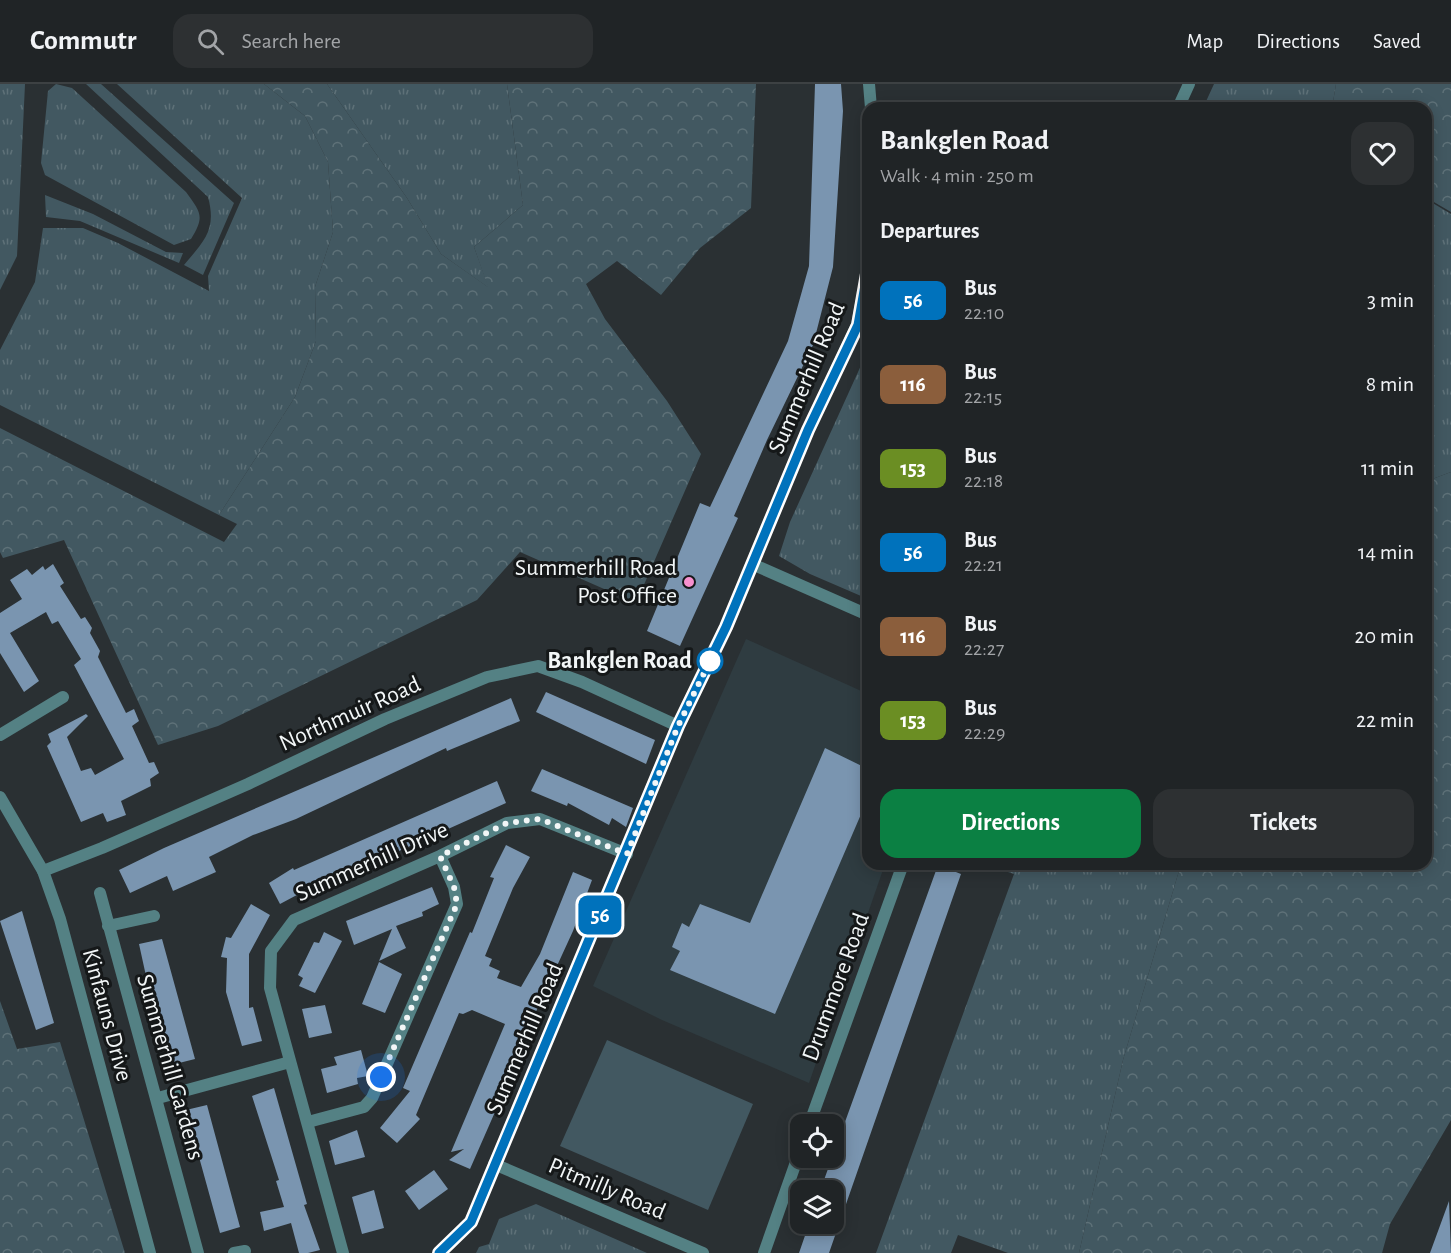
<!DOCTYPE html>
<html lang="en">
<head>
<meta charset="utf-8">
<style>
  body { margin:0; font-family:"Alegreya Sans",sans-serif; background:#2d3032; color:#f1f3f6; height:100vh; display:flex; flex-direction:column; font-size:22px; white-space:nowrap }
  * { box-sizing:border-box; margin:0 }
  p { font-size:20px; color:#a2a4a7 }
  .icon { flex:none; width:33px; height:33px; fill:none; stroke:currentColor; stroke-width:2; stroke-linecap:round; stroke-linejoin:round }
  .map { position:relative; flex:1; overflow:hidden }
  .panel { position:absolute; left:862px; top:18px; width:570px; height:768px; display:flex; flex-direction:column; background:#202426; border-radius:18px; box-shadow:0 3px 15px #0003,0 0 0 2px #3d4143 }
  .panel>* { flex:none }
  .badge { padding:0 12px; border-radius:9px; font-size:21px; line-height:39px }
  .controls { position:absolute; left:790px; top:1030px; display:grid; gap:12px }
  .controls a { display:grid; place-items:center; width:54px; height:54px; border-radius:12px; background:#202426; box-shadow:0 3px 15px #0003,0 0 0 2px #3d4143; font-size:30px }
  .you { position:absolute; width:30px; height:30px; margin:-15px; border:4px solid #fff; border-radius:50%; background:#1a73e8; box-shadow:0 0 0 9px #1a73e833 }
  .map>.badge { position:absolute; translate:-50% -50%; box-shadow:0 0 0 3px #fff }
  h2 { padding:0 18px; font-size:22px; line-height:54px }
  .round { display:grid; place-items:center; flex:none; width:63px; height:63px; border-radius:18px; background:#2d3032 }
  .overview { display:flex; align-items:center; justify-content:space-between; height:102px; padding:0 18px }
  h1 { font-size:28px; font-weight:700; line-height:45px }
  .button { display:flex; gap:12px; margin-top:auto; padding:12px 18px }
  .button a { flex:1; height:69px; border-radius:18px; background:#0b8043; color:#fff; font-size:24px; font-weight:700; line-height:69px; text-align:center }
  .button a+a { background:#2d3032; color:#f1f3f6 }
  ul { padding:0; list-style:none }
  li { display:flex; align-items:center; gap:18px; height:84px; padding:0 18px }
  li div { flex:1 }
  li b { display:block; font-size:22px }
  li em { font-style:normal }
  li .badge { min-width:66px; font-weight:700; text-align:center }
  header { display:flex; align-items:center; gap:36px; box-sizing:border-box; height:84px; padding:0 30px; background:#202426; border-bottom:2px solid #3d4143 }
  header strong { font-size:28px }
  nav { display:flex; gap:33px; margin-inline-start:auto; font-size:21px }
  .search { width:420px; height:54px; background:#2d3032; display:flex; align-items:center; gap:15px; box-sizing:border-box; padding:0 21px; border-radius:18px; color:#a2a4a7; font-size:22px }
  .map>svg:first-child { display:block }
  .built { fill:#2f3c41 }
  .grass { fill:url(#grass-tufts) }
  .forest { fill:url(#forest-crowns) }
  .pitch { fill:#425861 }
  .building { fill:#7a95b0 }
  .lines { fill:none; stroke-linecap:round; stroke-linejoin:round }
  .minor { stroke:#548184; stroke-width:12 }
  .tertiary { stroke:#548184; stroke-width:12 }
  .line-casing { stroke:#fff; stroke-width:14 }
  .line { stroke:#0072bc; stroke-width:9 }
  .walk { stroke:#f2f6f7; stroke-width:6; stroke-dasharray:0 10.8 }
  .poi-dot { fill:#f790ce; stroke:#151819; stroke-width:2 }
  .stop-dot { fill:#fff; stroke:#0072bc; stroke-width:3 }
  .labels { text-anchor:middle; dominant-baseline:central; stroke-width:6; stroke-linejoin:round; paint-order:stroke }
  .street-label { font-size:24px; fill:#f2f6f7; stroke:#151819 }
  .poi-label { font-size:24px; fill:#f2f6f7; stroke:#151819; text-anchor:end }
  .stop-label { font-size:24px; font-weight:bold; fill:#f2f6f7; stroke:#151819; text-anchor:end }
</style>
</head>
<body>
<header>
<strong>Commutr</strong>
<div class="search"><svg class="icon" aria-label="search" viewBox="0 0 24 24"><circle cx="10" cy="10" r="6"/><path d="M15 15l6 6"/></svg>Search here</div>
<nav><a>Map</a><a>Directions</a><a>Saved</a></nav>
</header>
<div class="map">
<svg width="1451" height="1169" viewBox="0 0 1451 1169">
  <defs>
    <pattern id="grass-tufts" width="24" height="20" patternUnits="userSpaceOnUse" patternTransform="scale(1.5)"><rect width="24" height="20" fill="#425861"/><path d="M3 7l-1-3M5 7V3M7 7l1-3M15 17l-1-3M17 17v-4M19 17l1-3" fill="none" stroke="#5e7178"/></pattern>
    <pattern id="forest-crowns" width="20" height="18" patternUnits="userSpaceOnUse" patternTransform="scale(1.5)"><rect width="20" height="18" fill="#425861"/><path d="M2 6a3 3 0 1 1 6 0M12 15a3 3 0 1 1 6 0" fill="none" stroke="#5e7178"/></pattern>
  </defs>
  <rect width="100%" height="100%" fill="#2a3033"/>
  <!-- built -->
  <path class="built" d="M746,555L868,610V780H885L809,999L662,936L593,902Z"/>
  <!-- grass -->
  <path class="grass" d="M0,0H25L17,172L0,206Z
    M56,0L72,4L186,108C201,129 205,132 191,155L174,161L45,91L41,79L48,7Z
    M86,0H101L234,119L203,191L184,181C204,157 217,146 208,113Z
    M117,0H264L305,32L328,78L333,148L315,203L316,257L295,313L219,431L0,321V266L35,198L43,144H83L118,159L209,207L208,192L242,114Z
    M327,0H507L523,121L474,163L489,204L441,170L407,114Z
    M1214,0H1336L1332,24H1203Z
    M45,111L93,130L166,168L183,169L179,179L80,137L46,133Z
    M1426,115L1451,130V388L1427,397Z
    M868,266V515L810,490L779,472L790,438Z
    M984,780H1181L1123,976L1079,1169H1008L958,1151L951,1169H876L1014,790Z
    M536,1120L647,1169H476L479,1163L489,1160L499,1135Z"/>
  <!-- forest -->
  <path class="forest" d="M264,0H327L407,114L441,170L488,203L474,163L523,121L507,0H756L751,124L700,164L661,211L617,177L586,200L605,235L667,317L701,370L636,519L520,468L477,516L218,642L158,661L64,456L3,474L0,468V344L224,458L237,440L219,431L295,313L316,257L315,203L333,148L328,78L305,32Z
    M1336,0H1451V128L1427,114L1426,24H1332Z
    M1451,388V1036L1390,1140L1382,1169H1079L1123,976L1181,780H1426L1427,397Z
    M0,917L17,965L60,958L125,1169H0Z"/>
  <!-- pitch -->
  <path class="pitch" d="M607,956L753,1020L708,1126L560,1062Z"/>
  <!-- building -->
  <path class="building" d="M815,0H841L843,27L833,183L813,261L767,356L734,432L738,434L680,562L647,547L700,419L710,423L788,257L809,182Z
    M53,480L64,499L60,502L81,535L85,533L92,544L90,549L100,567L98,573L126,629L134,625L139,637L132,642L149,679L154,678L159,689L150,695L151,702L121,717L126,731L107,738L103,729L81,738L47,662L51,658L48,650L86,630L88,632L67,653L81,687L91,684L95,691L124,675L74,581L81,575L58,537L52,540L46,528L10,549L39,597L24,608L0,569V529L22,515L10,496L27,485L32,491L43,482L45,486Z
    M546,608L655,656L646,680L536,628Z
    M511,614L520,637L447,667L446,664L296,735L253,751L209,773L216,788L173,807L167,792L130,809L119,786L164,764Z
    M825,664L868,685V714L775,930L670,886L680,867L672,863L682,839L689,843L700,820L750,839Z
    M542,685L633,724L626,743L612,734L609,741L568,719L567,722L531,707Z
    M497,697L506,719L399,767L398,763L355,787L310,804L280,820L269,799L293,784L294,786Z
    M506,761L530,773L513,804L485,872L492,875L489,882L500,887L497,894L521,903L540,870L573,788L592,796L573,847L517,969L520,971L470,1085L449,1076L464,1065L451,1068L505,940L472,926L463,930L459,929L416,1031L420,1035L397,1059L380,1044L410,1007L403,1004L470,848L472,849L494,794L490,793Z
    M938,781L961,790L829,1169H799L809,1140H834V1107H820Z
    M432,803L439,820L422,828L423,832L396,842L406,864L379,877L392,845L354,861L346,837Z
    M251,820L270,831L249,870V924L253,923L262,957L242,962L226,908L227,874L221,873L226,853L231,854Z
    M22,827L54,939L36,946L0,837Z
    M324,848L342,857L315,909L299,902L303,894L298,891L314,858L319,859Z
    M162,855L195,975L171,981L150,891L146,892L139,860Z
    M379,878L402,890L385,929L362,920Z
    M325,921L332,949L309,954L302,925Z
    M361,966L368,992L357,994L358,1000L327,1009L321,985L337,981L334,973Z
    M274,1004L307,1120L304,1121L320,1166L308,1169H299L291,1139L264,1147L260,1128L284,1123L276,1097L279,1096L252,1012Z
    M207,1021L240,1143L220,1149L186,1026Z
    M357,1046L365,1073L335,1081L329,1057Z
    M434,1086L448,1105L419,1126L405,1107Z
    M374,1106L384,1144L362,1150L352,1113Z
    M1449,1117L1451,1169H1430Z"/>
  <g class="lines">
    <!-- minor -->
    <path class="minor" d="M869,0L871,24
      M1178,24L1189,0
      M752,480L868,531
      M0,651L63,613
      M43,787L102,764L248,700L385,635L487,593L538,582L582,598L678,642
      M100,809L198,1169
      M108,842L154,832
      M158,1014L290,978
      M308,1038L364,1023L372,1014L457,820L454,803L440,772
      M809,1041L903,780
      M494,1080L703,1169
      M234,1169L245,1167
      M343,1169L270,904L271,867L294,836L440,772L507,739L540,735L627,770
      M439,1169L471,1138L678,642L726,543L808,346L857,241L868,184
      M764,1169L801,1064"/>
    <!-- tertiary -->
    <path class="tertiary" d="M0,713L43,787L60,835L150,1169"/>
  </g>
  <g class="lines">
    <defs>
      <path id="line" d="M439,1169L471,1138L678,642L726,543L808,346L858,241L868,184"/>
    </defs>
    <!-- line casing -->
    <use href="#line" class="line-casing"/>
    <!-- line -->
    <use href="#line" class="line"/>
    <!-- walk -->
    <path class="walk" d="M381,993L457,820L454,803L440,772L507,739L540,735L627,770L678,642L710,577"/>
  </g>
  <!-- markers -->
  <circle class="poi-dot" cx="689" cy="498" r="6"/>
  <circle class="stop-dot" cx="710" cy="577" r="12"/>
  <g class="labels">
    <!-- street labels -->
    <g class="street-label">
      <text transform="translate(807 294) rotate(-67)">Summerhill Road</text>
      <text transform="translate(350 630) rotate(-24)">Northmuir Road</text>
      <text transform="translate(372 778) rotate(-24)">Summerhill Drive</text>
      <text transform="translate(836 903) rotate(-70)">Drummore Road</text>
      <text transform="translate(107 931) rotate(75)">Kinfauns Drive</text>
      <text transform="translate(525 955) rotate(-67)">Summerhill Road</text>
      <text transform="translate(170 983) rotate(74)">Summerhill Gardens</text>
      <text transform="translate(607 1105) rotate(23)">Pitmilly Road</text>
    </g>
    <!-- poi labels -->
    <g class="poi-label">
      <text x="677" y="484">Summerhill Road<tspan x="677" dy="28">Post Office</tspan></text>
    </g>
    <!-- stop labels -->
    <g class="stop-label">
      <text x="692" y="577">Bankglen Road</text>
    </g>
  </g>
</svg>
<div class="controls">
<a><svg class="icon" aria-label="locate" viewBox="0 0 24 24"><circle cx="12" cy="12" r="6"/><path d="M12 2v4M12 18v4M2 12h4M18 12h4"/></svg></a>
<a><svg class="icon" aria-label="layers" viewBox="0 0 24 24"><path d="M12 4l9 5-9 5-9-5zM3 14l9 5 9-5"/></svg></a>
</div>
<div class="you" style="left:381px;top:993px"></div>
<b class="badge" style="left:600px;top:831px;background:#0072bc;color:#fff">56</b>
<section class="panel">
<div class="overview"><div><h1>Bankglen Road</h1><p>Walk · 4 min · 250 m</p></div><a class="round"><svg class="icon" aria-label="heart" viewBox="0 0 24 24"><path d="M12 20l-8-8c-3-5 5-10 8-4 3-6 11-1 8 4z"/></svg></a></div>
<h2>Departures</h2>
<ul>
<li><span class="badge" style="background:#0072bc;color:#fff">56</span><div><b>Bus</b><p>22:10</p></div><em>3 min</em></li>
<li><span class="badge" style="background:#8b5e3c;color:#fff">116</span><div><b>Bus</b><p>22:15</p></div><em>8 min</em></li>
<li><span class="badge" style="background:#6b8e23;color:#fff">153</span><div><b>Bus</b><p>22:18</p></div><em>11 min</em></li>
<li><span class="badge" style="background:#0072bc;color:#fff">56</span><div><b>Bus</b><p>22:21</p></div><em>14 min</em></li>
<li><span class="badge" style="background:#8b5e3c;color:#fff">116</span><div><b>Bus</b><p>22:27</p></div><em>20 min</em></li>
<li><span class="badge" style="background:#6b8e23;color:#fff">153</span><div><b>Bus</b><p>22:29</p></div><em>22 min</em></li>
</ul>
<div class="button"><a>Directions</a><a>Tickets</a></div>
</section>
</div>
</body>
</html>
